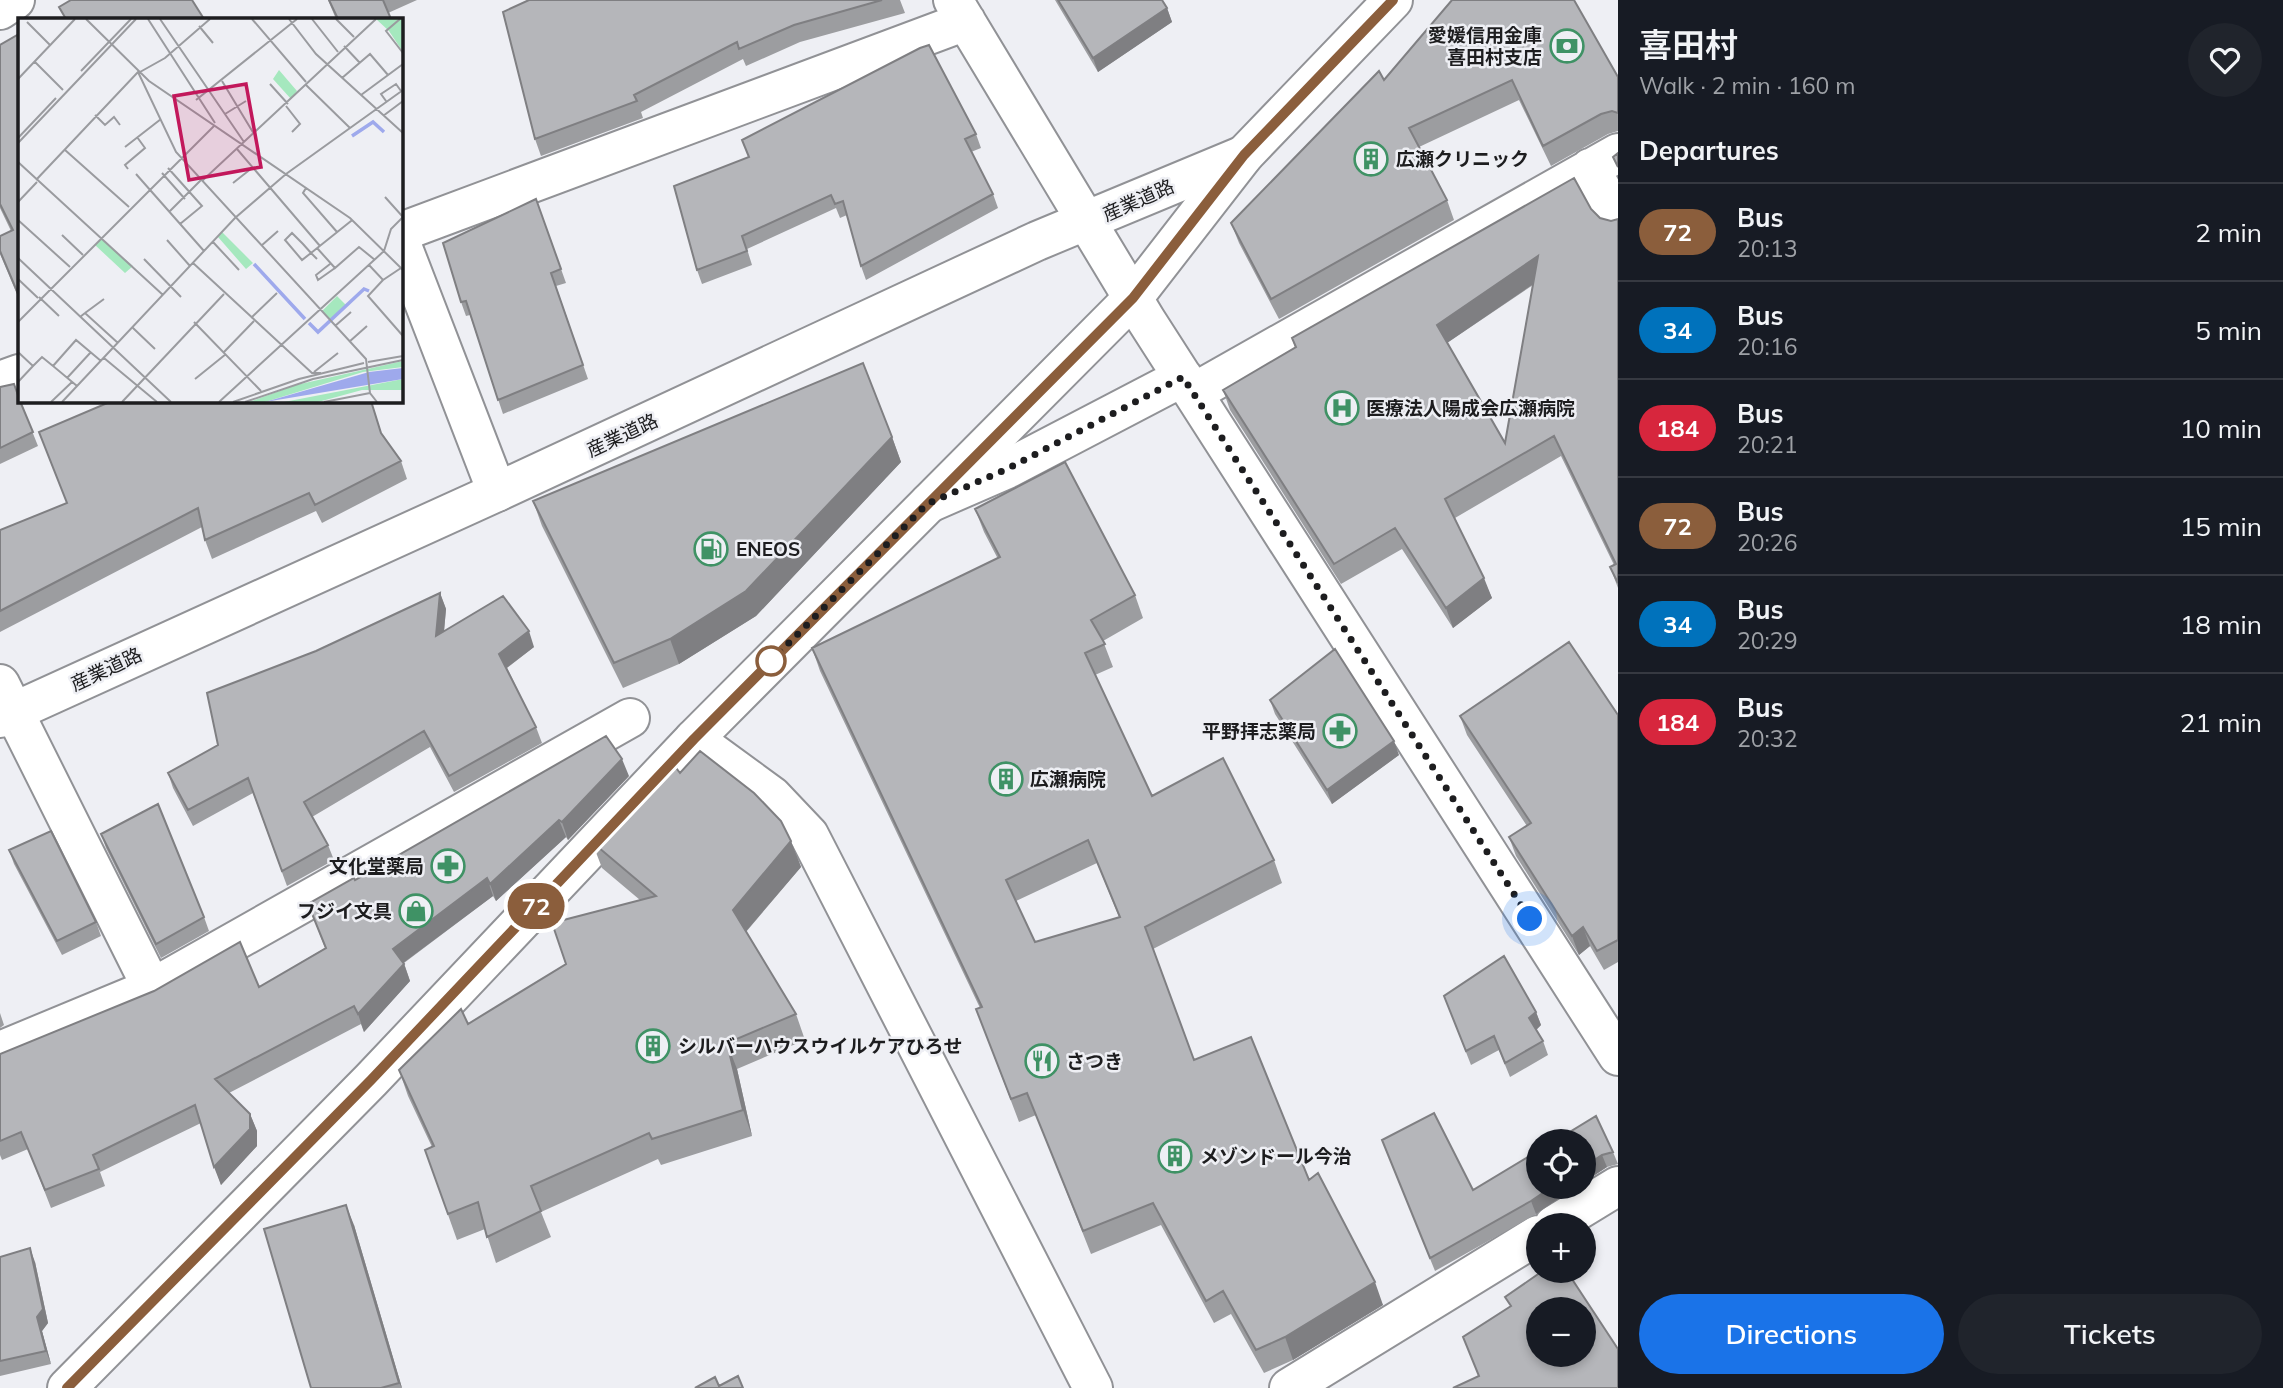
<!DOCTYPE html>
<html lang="en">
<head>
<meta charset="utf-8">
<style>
  body { margin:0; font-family:Mulish,"Noto Sans JP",sans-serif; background:#20242c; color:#f1f3f6; height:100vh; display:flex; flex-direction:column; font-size:26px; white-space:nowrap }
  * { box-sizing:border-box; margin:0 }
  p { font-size:23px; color:#9ea1a6 }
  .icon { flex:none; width:38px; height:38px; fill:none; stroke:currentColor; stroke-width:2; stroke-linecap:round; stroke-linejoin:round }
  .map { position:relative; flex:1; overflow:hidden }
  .panel { display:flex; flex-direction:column; background:#171b24; width:665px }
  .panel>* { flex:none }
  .badge { padding:0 14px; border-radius:23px; font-size:24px; line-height:46px }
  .controls { position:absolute; left:1526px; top:1129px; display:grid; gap:14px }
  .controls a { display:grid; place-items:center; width:70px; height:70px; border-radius:50%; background:#171b24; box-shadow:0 4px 10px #0003; font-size:35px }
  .you { position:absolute; width:35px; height:35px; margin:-18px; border:5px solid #fff; border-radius:50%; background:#1a73e8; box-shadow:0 0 0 10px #1a73e833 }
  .map>.badge { position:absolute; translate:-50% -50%; box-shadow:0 0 0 4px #fff }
  h2 { padding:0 21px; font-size:26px; line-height:63px }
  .round { display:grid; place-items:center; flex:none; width:74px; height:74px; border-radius:37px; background:#20242c }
  .overview { display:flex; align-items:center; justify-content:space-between; height:119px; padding:0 21px }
  h1 { font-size:33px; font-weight:600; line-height:52px }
  .cta { display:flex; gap:14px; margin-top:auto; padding:14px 21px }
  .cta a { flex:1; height:80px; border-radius:42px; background:#1a73e8; color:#fff; font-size:28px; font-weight:600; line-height:80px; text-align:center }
  .cta a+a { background:#20242c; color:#f1f3f6 }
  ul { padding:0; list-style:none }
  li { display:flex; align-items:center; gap:21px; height:98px; padding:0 21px; border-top:2px solid #363941 }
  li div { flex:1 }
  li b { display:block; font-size:26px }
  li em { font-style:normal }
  li .badge { min-width:77px; font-weight:700; text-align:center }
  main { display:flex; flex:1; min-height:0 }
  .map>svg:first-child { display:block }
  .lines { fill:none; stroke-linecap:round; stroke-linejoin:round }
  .minor-casing { stroke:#919296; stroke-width:42 }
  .tertiary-casing { stroke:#919296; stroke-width:42 }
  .primary-casing { stroke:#919296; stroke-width:42 }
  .minor { stroke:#fff; stroke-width:38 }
  .tertiary { stroke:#fff; stroke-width:38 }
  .primary { stroke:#fff; stroke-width:38 }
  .wall { fill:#9c9da0; fill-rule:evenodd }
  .shaded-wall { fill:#7f7f82 }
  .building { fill:#b5b6ba; stroke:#7f7f82; stroke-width:2; fill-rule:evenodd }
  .line-casing { stroke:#fff; stroke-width:16 }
  .line { stroke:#8b5e3c; stroke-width:10 }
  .walk { stroke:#1d1d1f; stroke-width:7; stroke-dasharray:0 12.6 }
  .stop-dot { fill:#fff; stroke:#8b5e3c; stroke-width:3.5 }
  .labels { text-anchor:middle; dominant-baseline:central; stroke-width:5; stroke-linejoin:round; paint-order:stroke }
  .poi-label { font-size:19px; font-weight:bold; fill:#1d1d1f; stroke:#eeeff4; text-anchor:start }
  .street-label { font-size:19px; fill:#1d1d1f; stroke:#eeeff4 }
  .inset-river { fill:none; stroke:#9ea9ec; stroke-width:3.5 }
  .inset-road { fill:none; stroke:#9a9b9f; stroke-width:2 }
  .view { fill:#c2185b; fill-opacity:0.15; stroke:#c2185b; stroke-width:3.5 }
  .inset-edge { fill:none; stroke:#1d1d1f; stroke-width:3.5 }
</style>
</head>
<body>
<main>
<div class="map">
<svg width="1618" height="1388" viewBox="0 0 1618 1388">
  <rect width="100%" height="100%" fill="#eeeff4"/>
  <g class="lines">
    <defs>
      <path id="minor" d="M953,0L1146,320L1618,1056
        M0,10L15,0
        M1590,168L1618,219
        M401,232L966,21
        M401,243L497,492
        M0,381L19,374
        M1193,393L1618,153
        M929,503L1007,469L1183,377
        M0,684L152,988
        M694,739L772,796L809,835L1093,1388
        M0,1051L152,988L630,718
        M1554,1225L1618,1186
        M1289,1388L1538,1235"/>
      <path id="tertiary" d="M0,718L497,492L1037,241L1244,155"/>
      <path id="primary" d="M67,1388L371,1080L694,739L1133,298L1244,155L1393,0"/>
    </defs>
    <!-- minor casing -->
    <use href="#minor" class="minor-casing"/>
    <!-- tertiary casing -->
    <use href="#tertiary" class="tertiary-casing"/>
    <!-- primary casing -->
    <use href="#primary" class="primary-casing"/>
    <!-- minor -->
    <use href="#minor" class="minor"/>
    <!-- tertiary -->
    <use href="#tertiary" class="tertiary"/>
    <!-- primary -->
    <use href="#primary" class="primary"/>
  </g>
  <!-- wall -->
  <path class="wall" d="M328,0H417L388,13L391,19H336Z
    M529,0H900L905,13L800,42L746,66L743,59L641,112L643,118L541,156L535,139Z
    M1055,0H1162L1167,8L1172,22L1098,72Z
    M19,34V299L0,254V236L11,231L0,208V45Z
    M1618,77V131L1608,134L1551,166L1519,100L1419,147L1447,200L1454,220L1279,319L1239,243L1231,223L1384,80Z
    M976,134L981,148L971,152L993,194L998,208L866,280L861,266L847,215L840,218L836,208L747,249L752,265L702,284L697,270L749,157Z
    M536,199L566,283L556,286L588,379L503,414L470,315L466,316L461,302Z
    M1591,209L1600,218L1611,221L1618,219V588L1610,567L1614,565L1561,456L1455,518L1492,598L1453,628L1402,549L1341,584L1230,410L1223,390L1295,348L1292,338ZM1533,285L1505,443L1447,343Z
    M0,387L20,401L38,446L0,464Z
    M39,432L383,435L401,461L407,479L322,523L316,511L212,559L205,540L202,527L0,632V530L67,503Z
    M892,437L901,462L756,616L679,664L623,688L542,526L533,501Z
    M975,509L1135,595L1143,618L1103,641L1113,667L1095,675L1152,796L1274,860L1282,883L1153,949L1194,1060L1309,1180L1383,1305L1293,1360L1264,1373L1231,1314L1214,1323L1161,1225L1091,1254L1036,1115L1019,1122L976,1009L980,1008L820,671L812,648L998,559L984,532ZM1097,863L1119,917L1035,942L1016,901Z
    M440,593L446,609L444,632L534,647L507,668L536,727L542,743L454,792L430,747L312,817L328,845L334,860L287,886L253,793L193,826L173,788L168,773L218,745L316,651Z
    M1270,700L1399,755L1332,804L1275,714Z
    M1618,715V962L1604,970L1590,946L1579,955L1516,856L1509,837L1527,826L1467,735L1460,716Z
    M680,773L791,841L801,867L746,932L796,1014L805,1040L737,1069L752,1136L661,1165L658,1159L541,1212L551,1237L496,1263L485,1229L457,1240L425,1150L432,1147L408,1096L399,1070L468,1024L566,964L640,900L602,868L592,842Z
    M629,776L568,840L566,837L496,901L493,896L404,963L410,981L364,1032L361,1024L229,1093L250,1114L257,1131V1146L221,1185L201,1123L100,1172L105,1186L51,1208L28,1149L2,1160L0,1155V1054L259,987L325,948L308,904L355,880Z
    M101,834L204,917L209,931L161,958L106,848Z
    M9,850L96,922L101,936L62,955L14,864Z
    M1444,996L1536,1012L1541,1025L1536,1030L1543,1041L1548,1055L1510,1077L1499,1050L1471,1065Z
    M0,1013L4,1025L0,1028Z
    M1382,1140L1473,1190L1538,1186H1577L1536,1214L1435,1271Z
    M1584,1141L1613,1152L1618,1164L1607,1167L1584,1182Z
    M354,1225L402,1388H311Z
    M0,1257L35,1262L48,1323L42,1331L51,1364L0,1376Z"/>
  <!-- shaded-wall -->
  <path class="shaded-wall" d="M1167,8L1172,22L1098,72L1093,58Z
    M1538,256L1545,276L1444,345L1437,325Z
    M892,437L901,462L756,616L679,664L670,639Z
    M1484,578L1492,598L1453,628L1446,608Z
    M440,593L446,609L442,652L436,636Z
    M529,631L534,647L505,669L499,654Z
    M1394,741L1399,755L1332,804L1327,790Z
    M622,759L629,776L568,840L562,822Z
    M559,820L566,837L496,901L490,884Z
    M791,841L801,867L742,936L733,910Z
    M487,878L493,896L399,966L393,949Z
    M1583,927L1590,946L1579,955L1572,936Z
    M404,964L410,981L364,1032L358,1014Z
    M1536,1012L1541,1025L1534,1032L1529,1018Z
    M727,1043L737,1069L752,1136L743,1110Z
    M250,1114L257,1131V1146L221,1185L214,1167Z
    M1602,1155L1607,1167L1584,1182V1167Z
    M1553,1186H1577L1536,1214L1531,1201Z
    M346,1205L354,1225L402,1388L399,1383Z
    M30,1248L35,1262L48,1323L42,1331L51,1364L46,1351L37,1317Z
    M1375,1282L1383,1305L1293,1360L1285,1337Z"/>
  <!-- building -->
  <path class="building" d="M71,0H192L204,19H66L59,7Z
    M329,0H383L391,19H338Z
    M529,0H882L794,25L739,49L737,42L634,95L637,101L535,139L503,12Z
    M1058,0H1162L1167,8L1093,58Z
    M1452,0H1574L1618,77V113L1612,111L1601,114L1543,146L1512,80L1409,128L1447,200L1271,299L1231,223L1379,71L1384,80Z
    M19,34V296L0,251V236L13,230L0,204V45Z
    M929,45L976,134L965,139L993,194L861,266L843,201L835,204L831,195L742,236L747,251L697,270L674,186L749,157L742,140L920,48Z
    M1618,153V167L1613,157Z
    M1574,178L1591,209L1600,218L1611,221L1618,219V583L1610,567L1616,564L1554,436L1445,499L1484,578L1446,608L1395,528L1334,564L1223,390L1296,347L1292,338ZM1538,256L1505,443L1437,325Z
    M536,199L561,269L551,273L583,365L498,400L466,301L461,302L443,243Z
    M863,363L892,437L746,591L670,639L614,663L533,501Z
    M14,384L19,398V401H20L33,432L0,448V387Z
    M112,401H371L381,433L401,461L315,505L309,493L205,540L198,508L0,611V530L67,503L39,432Z
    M1065,462L1135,595L1091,620L1105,644L1085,653L1152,796L1223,758L1274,860L1145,927L1194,1060L1251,1037L1309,1180L1318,1173L1375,1282L1285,1337L1256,1350L1223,1291L1206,1301L1153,1203L1083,1231L1027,1093L1011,1099L976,1009L982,1007L812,648L1000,557L975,509ZM1088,840L1120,917L1035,942L1006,880Z
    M440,593L436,636L503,596L529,631L499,654L536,727L449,776L424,731L304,802L328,845L282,871L248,778L188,810L168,773L218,745L207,693L316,651Z
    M1569,642L1618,715V940L1597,951L1583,927L1572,936L1509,837L1531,823L1460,716Z
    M1335,649L1394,741L1327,790L1270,700Z
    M606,736L622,759L562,822L559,820L490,884L487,878L393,949L404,964L358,1014L354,1006L215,1079L250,1114V1129L214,1167L195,1105L93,1155L99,1169L45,1190L21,1132L0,1141V1054L154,991L240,942L259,987L326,948L308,904L354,878L355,880Z
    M700,751L754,793L781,821L791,841L733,910L796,1014L727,1043L743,1110L652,1139L649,1133L531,1186L541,1211L487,1237L478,1202L448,1214L425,1150L434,1146L399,1070L461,1009L468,1024L566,964L552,923L656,896L592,842L670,760L680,773Z
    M158,804L204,917L156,944L101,834Z
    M51,831L96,922L57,941L9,850Z
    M1504,956L1536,1012L1529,1018L1543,1041L1505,1063L1494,1036L1466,1051L1444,996Z
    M1434,1113L1473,1190L1538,1151V1186H1553L1531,1201L1430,1258L1382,1140Z
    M1596,1116L1613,1152L1602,1155L1584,1167V1141H1555Z
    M346,1205L399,1383L381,1388H311L264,1229Z
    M30,1248L43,1309L37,1317L46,1351L0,1361V1257Z
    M1544,1270H1566L1618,1349V1388H1453L1479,1376L1463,1337L1511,1306L1505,1297ZM1538,1309H1584V1354H1538Z
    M738,1376L743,1388H695L715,1377L719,1386Z"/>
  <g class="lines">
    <defs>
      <path id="line" d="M67,1388L371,1080L694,739L1133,298L1244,155L1393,0"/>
    </defs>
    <!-- line casing -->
    <use href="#line" class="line-casing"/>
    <!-- line -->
    <use href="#line" class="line"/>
    <!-- walk -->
    <path class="walk" d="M771,661L927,504L1007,469L1183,377L1530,919"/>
  </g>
  <!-- icons -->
  <defs>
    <symbol id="bank-ring" viewBox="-11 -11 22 22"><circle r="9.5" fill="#eeeff4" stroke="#3f9265" stroke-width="1.5"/><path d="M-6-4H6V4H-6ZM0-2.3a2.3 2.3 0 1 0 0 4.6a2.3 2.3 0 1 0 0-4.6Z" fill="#3f9265"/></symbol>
    <symbol id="building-ring" viewBox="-11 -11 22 22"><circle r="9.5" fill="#eeeff4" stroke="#3f9265" stroke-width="1.5"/><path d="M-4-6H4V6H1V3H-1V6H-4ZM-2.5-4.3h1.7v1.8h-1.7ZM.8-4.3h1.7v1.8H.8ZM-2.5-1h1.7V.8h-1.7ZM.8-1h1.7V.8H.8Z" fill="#3f9265"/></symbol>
    <symbol id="hospital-ring" viewBox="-11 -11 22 22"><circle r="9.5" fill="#eeeff4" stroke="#3f9265" stroke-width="1.5"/><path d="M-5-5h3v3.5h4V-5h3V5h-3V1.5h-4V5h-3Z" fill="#3f9265"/></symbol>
    <symbol id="fuel-ring" viewBox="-11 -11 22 22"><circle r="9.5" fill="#eeeff4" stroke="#3f9265" stroke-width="1.5"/><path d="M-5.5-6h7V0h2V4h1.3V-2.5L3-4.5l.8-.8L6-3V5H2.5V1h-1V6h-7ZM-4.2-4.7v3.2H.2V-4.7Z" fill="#3f9265"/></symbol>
    <symbol id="pharmacy-ring" viewBox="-11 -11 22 22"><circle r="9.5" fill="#eeeff4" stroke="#3f9265" stroke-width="1.5"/><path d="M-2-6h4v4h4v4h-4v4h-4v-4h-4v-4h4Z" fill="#3f9265"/></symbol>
    <symbol id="shop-ring" viewBox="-11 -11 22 22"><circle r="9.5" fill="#eeeff4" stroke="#3f9265" stroke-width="1.5"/><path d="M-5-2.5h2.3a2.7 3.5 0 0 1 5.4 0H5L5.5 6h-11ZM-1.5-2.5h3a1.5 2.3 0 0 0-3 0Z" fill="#3f9265"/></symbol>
    <symbol id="restaurant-ring" viewBox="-11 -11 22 22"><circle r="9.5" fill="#eeeff4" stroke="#3f9265" stroke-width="1.5"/><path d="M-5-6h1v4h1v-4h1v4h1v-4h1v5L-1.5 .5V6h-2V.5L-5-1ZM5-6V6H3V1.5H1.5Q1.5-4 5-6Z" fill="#3f9265"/></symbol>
  </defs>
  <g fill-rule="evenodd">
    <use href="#bank-ring" x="1548" y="27" width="38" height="38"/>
    <use href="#building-ring" x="1352" y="140" width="38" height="38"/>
    <use href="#hospital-ring" x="1323" y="389" width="38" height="38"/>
    <use href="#fuel-ring" x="692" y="530" width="38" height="38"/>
    <use href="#pharmacy-ring" x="1321" y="712" width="38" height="38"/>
    <use href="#building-ring" x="987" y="760" width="38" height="38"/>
    <use href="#pharmacy-ring" x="429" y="847" width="38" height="38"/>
    <use href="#shop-ring" x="397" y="892" width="38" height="38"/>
    <use href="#building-ring" x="634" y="1027" width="38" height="38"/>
    <use href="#restaurant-ring" x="1023" y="1042" width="38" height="38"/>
    <use href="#building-ring" x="1156" y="1137" width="38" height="38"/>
  </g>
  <!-- markers -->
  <circle class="stop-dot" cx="771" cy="661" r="14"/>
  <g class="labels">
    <!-- poi labels -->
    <g class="poi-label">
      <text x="1542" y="35" text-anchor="end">愛媛信用金庫<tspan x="1542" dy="22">喜田村支店</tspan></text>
      <text x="1396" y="159">広瀬クリニック</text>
      <text x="1366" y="408">医療法人陽成会広瀬病院</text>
      <text x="736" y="549">ENEOS</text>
      <text x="1316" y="731" text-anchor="end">平野拝志薬局</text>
      <text x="1030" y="779">広瀬病院</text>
      <text x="424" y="866" text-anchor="end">文化堂薬局</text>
      <text x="392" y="911" text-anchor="end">フジイ文具</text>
      <text x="678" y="1046">シルバーハウスウイルケアひろせ</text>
      <text x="1066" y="1061">さつき</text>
      <text x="1200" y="1156">メゾンドール今治</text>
    </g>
    <!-- street labels -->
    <g class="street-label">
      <text transform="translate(1138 200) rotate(-24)">産業道路</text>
      <text transform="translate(622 435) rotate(-25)">産業道路</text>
      <text transform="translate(106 669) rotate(-25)">産業道路</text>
    </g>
  </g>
  <!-- overview -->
  <g transform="translate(18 18)">
    <rect width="385" height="385" fill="#eeeff4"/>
    <path d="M358,1H385V34L371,13ZM261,52L279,73L273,81L255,61ZM204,214L235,245L228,251L200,219ZM83,221L115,248L107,255L77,227ZM319,278L329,288L313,302L304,293ZM385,343V349L345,354L247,384H231L278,367ZM385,361V372H344L300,384H266Z" fill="#a5e8be"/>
    <path d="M385,350V361L247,384L351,354Z" fill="#9ea9ec"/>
    <path class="inset-river" d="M334,118L355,104L366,114M236,246L287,301M291,305L300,314L346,271L351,273"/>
    <path class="inset-road" d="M68,1L131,63L332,200L385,252M130,1L197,105M142,1L226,124M234,1L288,64M271,1L298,36L385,115M294,1L320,34M318,1L336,19M382,1L368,13L385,35M9,4L32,27M181,8L195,25M326,28L342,45M16,43L45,72M63,53L113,1M122,54L147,40L192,1M324,60L352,36L370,57M0,61L57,1M204,63L236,116M252,66L270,86M287,66L332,110M343,77L385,46M178,82L279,1M368,83L363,76L378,66L383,73M268,88L282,106L274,114M207,96L228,83M77,97L87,107L96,99L102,107M365,98L385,83M0,120L38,80M0,125L118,1M107,129L143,101M219,131L302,228M47,132L111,189M0,144L145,277M150,150L184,188L162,206M110,151L107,147L127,130L119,119M144,155L167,181M118,156L186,233M18,162L120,54L158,134L348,341L352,375L359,384M184,163L358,1M215,165L234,150M288,170L285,175L319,214M0,184L19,164M151,194L183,162M0,202L52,249M44,217L65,237M149,222L172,248M195,224L221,252M243,228L260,213M299,230L317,250L341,229L357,242M0,240L153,384M126,241L163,279M299,241L293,235L285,226L274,215L267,222L284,242L293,235L333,203L334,202M175,245L294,355H303M312,246L298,257L300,262L317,250M351,247L365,262L383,250M0,261L20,280M365,262L350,278L385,318M21,279L41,298M67,295L86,281M62,299L67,295L100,325M233,300L259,275M0,304L196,108M176,304L243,373M317,308L333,294M115,310L137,331M331,324L349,308M0,334L15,348L0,364M206,334L236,303M86,340L139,384M350,344L385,338M15,348L24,339L35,348M296,354L320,335M49,360L73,334M177,361L208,336M59,368L35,348L58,322L83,343M33,384L54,364M44,384L217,200L268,156L385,72M104,384L206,276M201,384L366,233L373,211L385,199L367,179M215,384L281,361L346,345M227,384L295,361L385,342M306,384L352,375"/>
    <path class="view" d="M228,66L243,149L171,162L156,78Z"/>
    <rect width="385" height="385" class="inset-edge"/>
  </g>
</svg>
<div class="controls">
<a><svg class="icon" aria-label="locate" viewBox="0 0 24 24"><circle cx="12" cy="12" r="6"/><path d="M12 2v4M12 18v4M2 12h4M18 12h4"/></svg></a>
<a>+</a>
<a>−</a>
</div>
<div class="you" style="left:1530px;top:919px"></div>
<b class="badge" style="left:536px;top:906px;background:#8b5e3c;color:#fff">72</b>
</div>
<section class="panel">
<div class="overview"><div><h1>喜田村</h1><p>Walk · 2 min · 160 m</p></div><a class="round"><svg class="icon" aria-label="heart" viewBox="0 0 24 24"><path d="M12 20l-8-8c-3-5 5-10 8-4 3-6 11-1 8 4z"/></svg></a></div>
<h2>Departures</h2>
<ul>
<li><span class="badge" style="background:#8b5e3c;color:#fff">72</span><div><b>Bus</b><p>20:13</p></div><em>2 min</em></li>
<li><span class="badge" style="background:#0072bc;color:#fff">34</span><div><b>Bus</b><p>20:16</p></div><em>5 min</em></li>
<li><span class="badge" style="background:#d7263d;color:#fff">184</span><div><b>Bus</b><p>20:21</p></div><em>10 min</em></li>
<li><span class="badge" style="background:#8b5e3c;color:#fff">72</span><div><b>Bus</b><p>20:26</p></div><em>15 min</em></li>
<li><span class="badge" style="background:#0072bc;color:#fff">34</span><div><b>Bus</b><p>20:29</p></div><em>18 min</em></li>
<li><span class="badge" style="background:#d7263d;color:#fff">184</span><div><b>Bus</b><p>20:32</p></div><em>21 min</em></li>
</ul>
<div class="cta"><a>Directions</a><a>Tickets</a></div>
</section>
</main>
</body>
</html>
